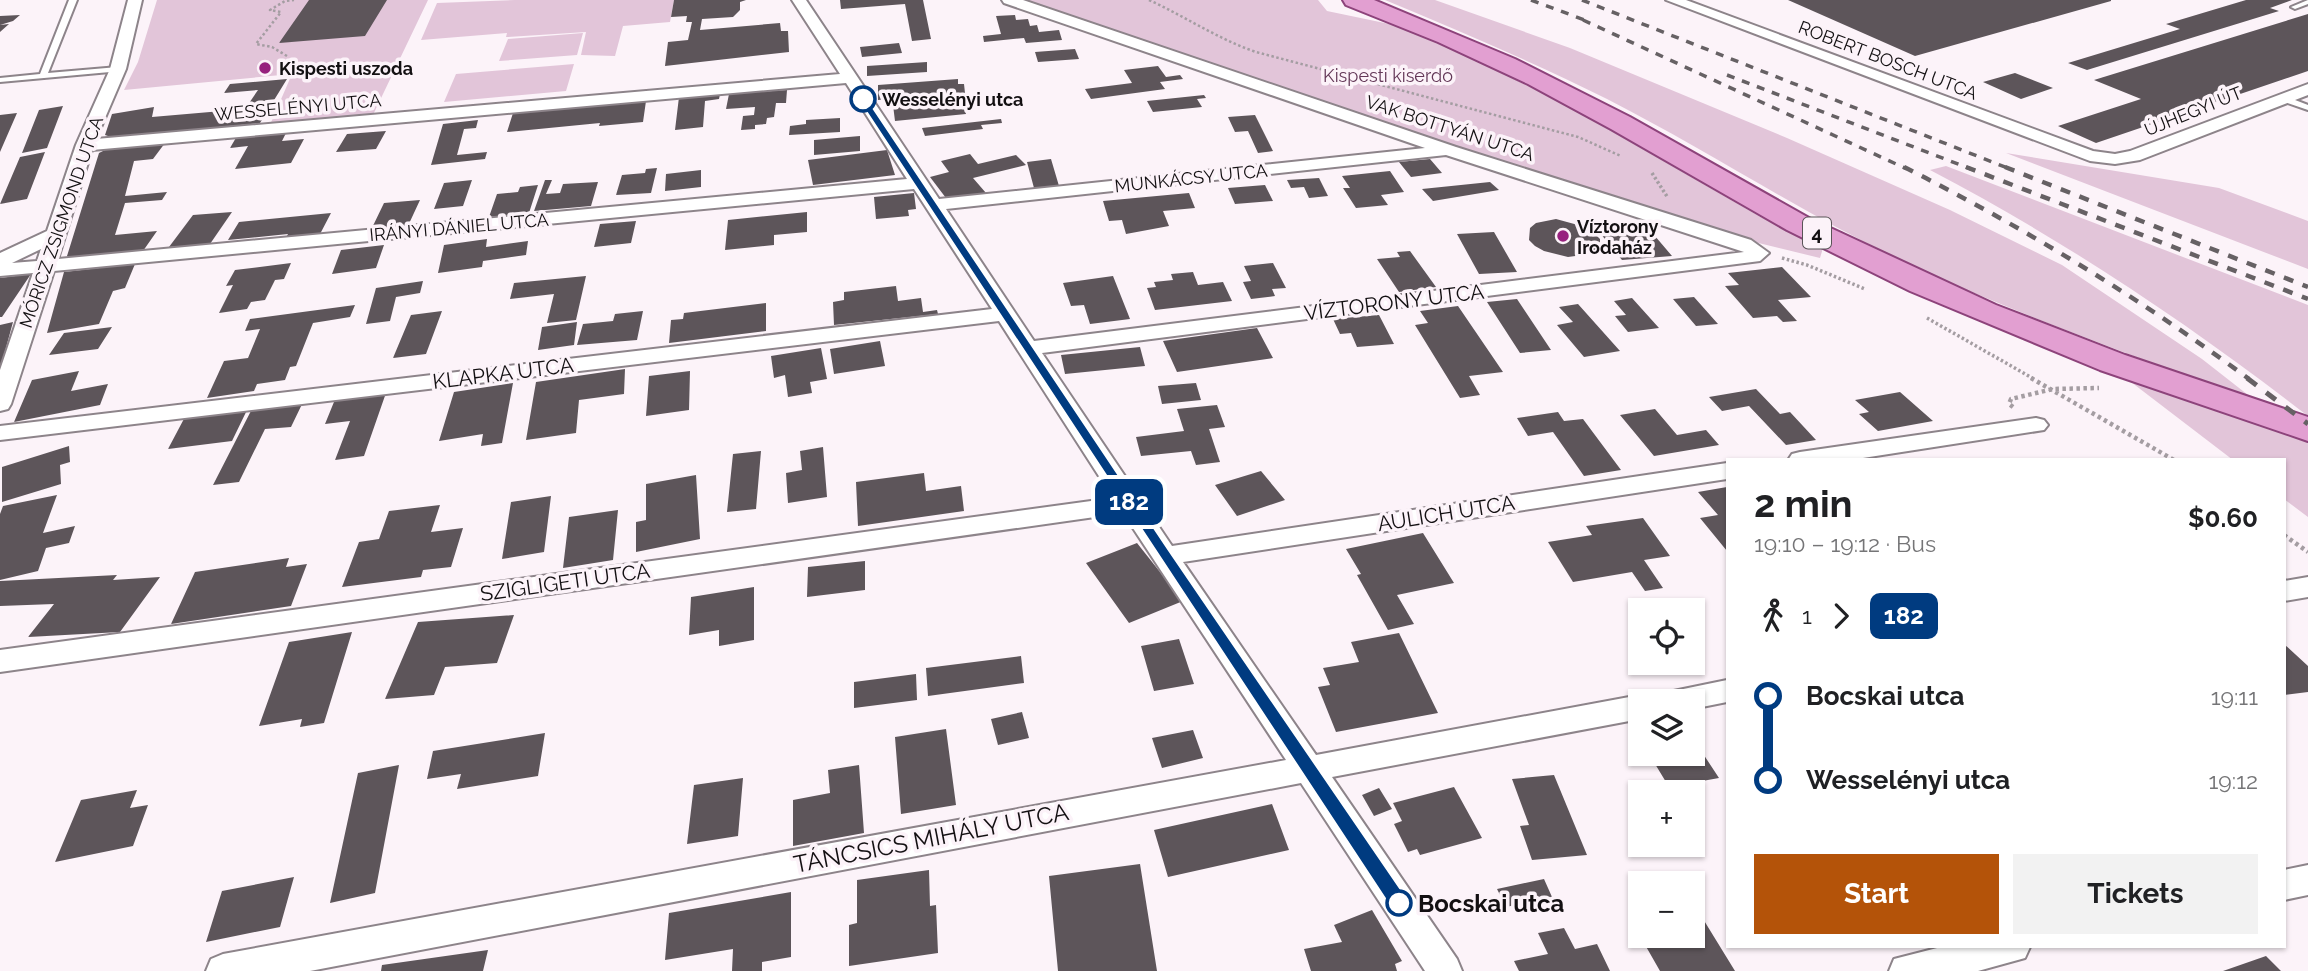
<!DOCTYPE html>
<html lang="en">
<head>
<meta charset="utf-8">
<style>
  body { margin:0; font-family:Raleway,sans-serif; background:#f2f2f2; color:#202124; height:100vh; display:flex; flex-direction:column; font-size:26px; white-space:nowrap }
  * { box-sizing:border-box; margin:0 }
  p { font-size:23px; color:#757577 }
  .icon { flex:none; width:38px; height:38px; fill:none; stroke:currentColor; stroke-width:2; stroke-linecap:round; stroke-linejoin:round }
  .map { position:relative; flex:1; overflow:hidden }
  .details { position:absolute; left:1726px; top:458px; width:560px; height:490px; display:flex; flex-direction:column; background:#fff; border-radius:0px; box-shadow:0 2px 5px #0004 }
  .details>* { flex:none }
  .badge { padding:0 14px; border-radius:10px; font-size:24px; line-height:46px }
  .tools { position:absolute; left:1628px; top:598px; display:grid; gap:14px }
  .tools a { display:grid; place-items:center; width:77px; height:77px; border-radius:0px; background:#fff; box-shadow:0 2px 5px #0004; font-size:35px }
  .map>.badge { position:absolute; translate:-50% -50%; box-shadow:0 0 0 4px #fff }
  .legs { display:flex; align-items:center; gap:10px; height:77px; padding:0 28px; font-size:23px }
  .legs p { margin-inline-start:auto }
  .overview { display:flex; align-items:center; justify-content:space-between; height:119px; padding:0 28px }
  h1 { font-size:38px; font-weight:700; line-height:52px }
  .button { display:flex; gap:14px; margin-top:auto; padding:14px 28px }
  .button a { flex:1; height:80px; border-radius:0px; background:#b45309; color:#fff; font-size:28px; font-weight:700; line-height:80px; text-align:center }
  .button a+a { background:#f2f2f2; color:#202124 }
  ul { padding:0 28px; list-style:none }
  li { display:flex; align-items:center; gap:24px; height:84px; font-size:26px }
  li i { display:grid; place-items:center; width:10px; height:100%; margin:0 9px; background:currentColor }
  li i::after { content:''; width:18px; height:18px; margin:-9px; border:5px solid; border-radius:50%; background:#fff }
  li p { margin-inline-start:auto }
  li:first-child i { background:linear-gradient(#0000 50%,currentColor 0) }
  li:last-child i { background:linear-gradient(currentColor 50%,#0000 0) }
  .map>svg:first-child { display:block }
  .green { fill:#e2c5d9 }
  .building { fill:#5d555a }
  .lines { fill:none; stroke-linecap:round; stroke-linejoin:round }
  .lane-casing { stroke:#8d848a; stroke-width:4 }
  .street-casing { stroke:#8d848a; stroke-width:4 }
  .primary-casing { stroke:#8d437b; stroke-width:4 }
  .path-far2 { stroke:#a49da2; stroke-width:2.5; stroke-dasharray:2.5 2.5; stroke-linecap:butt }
  .path-far1 { stroke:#a49da2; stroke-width:3.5; stroke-dasharray:2.5 2.5; stroke-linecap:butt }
  .path { stroke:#a49da2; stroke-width:4.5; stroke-dasharray:3.5 3.5; stroke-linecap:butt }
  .lane { fill:#fff; fill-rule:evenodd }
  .street { fill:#fff; fill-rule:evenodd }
  .primary { fill:#e29fd1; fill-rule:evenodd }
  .rail-far2 { stroke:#666164; stroke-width:3.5; stroke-dasharray:8 8; stroke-linecap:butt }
  .rail-far1 { stroke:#666164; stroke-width:4.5; stroke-dasharray:10 10; stroke-linecap:butt }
  .rail { stroke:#666164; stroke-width:5; stroke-dasharray:12 12; stroke-linecap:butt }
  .line-1 { fill:#003b80; stroke:#fff; stroke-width:2 }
  .poi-dot { fill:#97217e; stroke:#fcf3f9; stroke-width:2.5 }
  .stop-1-dot { fill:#fff; stroke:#003b80; stroke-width:3.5 }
  .labels { text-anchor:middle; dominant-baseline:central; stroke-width:7; stroke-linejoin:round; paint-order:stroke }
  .far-street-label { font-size:18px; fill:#131012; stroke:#fcf3f9 }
  .far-poi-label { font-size:18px; font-weight:bold; fill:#131012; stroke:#fcf3f9; text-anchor:start }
  .far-park-label { font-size:18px; fill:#633757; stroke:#fcf3f9 }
  .far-stop-label { font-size:18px; font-weight:bold; fill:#131012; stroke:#fcf3f9; text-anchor:start }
  .shield { fill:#fcf3f9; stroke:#595457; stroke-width:2 }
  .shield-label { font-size:19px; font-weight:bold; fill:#131012 }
  .street-label { font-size:21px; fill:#131012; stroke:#fcf3f9 }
  .near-street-label { font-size:24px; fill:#131012; stroke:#fcf3f9 }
  .near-stop-label { font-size:24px; font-weight:bold; fill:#131012; stroke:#fcf3f9; text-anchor:start }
</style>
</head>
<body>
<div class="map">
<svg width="2308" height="971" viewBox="0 0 2308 971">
  <rect width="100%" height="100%" fill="#fcf3f9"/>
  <!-- green -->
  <path class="green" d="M157,0H428L372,117L269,127L292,74L124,90L138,62Z
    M515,0H674L670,22L623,26L615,56L581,55L586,32L506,37L507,33L421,40L437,3Z
    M1010,0H1318L1327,11L1399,26L1444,45L1565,104L1757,215L1823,248L1820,258L1681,224Z
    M1385,0H1435L1570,48L1787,138L1950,210L2062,265L2202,359L2308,442V517L2284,499V460H2233L2131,382L2144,360C2065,330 1986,300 1909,264C1805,215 1709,151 1607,99C1535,63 1460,31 1385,0Z
    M583,33L577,55L499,61L508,39Z
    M574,64L566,91L444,102L456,74Z
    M2006,153L2219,188L2308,221V269Z
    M1946,166L2308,305V416C2189,324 2064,240 1930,170Z"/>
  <!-- building -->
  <path class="building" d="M309,0H387L365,36L279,43Z
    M674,0H746L740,2V10L733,17L702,19L700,30L780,23L781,31H788L789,52L665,66L668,42L688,40L692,22H686L687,16L671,17Z
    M840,0H923L931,39L912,41L905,4L841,9Z
    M1788,0H2111V1L1915,56Z
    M2246,0H2292L2270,8L2279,11L2087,70L2068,63L2180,29L2166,24Z
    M2308,14V71L2096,143L2058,126L2141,99L2094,80Z
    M20,15L13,21L0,25L9,24L0,32V16Z
    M1015,15L1016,20L1028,19L1030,26L1037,25L1039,32L1059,30L1062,40L1026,43L1024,38L984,42L983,36L1001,34L996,16Z
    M899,43L902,53L862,57L860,47Z
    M1075,49L1079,59L1038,62L1035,52Z
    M927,62V72L867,76V66Z
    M1158,66L1166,77L1180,75L1183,79L1160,82L1165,89L1091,99L1085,89L1132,83L1124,70Z
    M2015,73L2053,88L2021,99L1983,82Z
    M287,79L260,123L111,137L105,135L112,114L154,107L152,117L245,109L258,90L224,93L230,84Z
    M958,79V84H964L965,93L878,100V85Z
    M787,90L786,103H776L774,117L767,118L766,124L755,125V129L741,130L743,116L754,115L755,107L726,109L729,94Z
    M720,94L719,99L705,101L703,127L675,130L679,97Z
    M1204,95L1206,98L1197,99L1202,107L1153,112L1147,101Z
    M962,98L966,114L895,121L893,105Z
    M646,101L643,122L599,126L600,123L507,132L513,113Z
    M63,106L47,148L22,153L39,110Z
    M17,113L0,152V115Z
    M1255,115L1273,151L1258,153L1248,131L1235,132L1228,117Z
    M840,118V132L789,135L790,126L806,124V120Z
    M1001,119L1002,123L981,125L983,129L925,136L922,128Z
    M478,120L476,128L464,129L457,155L487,152L485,159L431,165L443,124Z
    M287,131L282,141L304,139L291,163L235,169L248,146L230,148L237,136Z
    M386,131L376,149L336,152L347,134Z
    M860,136V151L814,155V140Z
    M165,143L153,159L134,161L125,196L167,192L162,200L125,203L115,235L157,231L143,251L71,258L67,256L99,153L109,148Z
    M887,150L895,175L813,185L808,160Z
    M45,152L27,199L0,204L20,157Z
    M970,154L978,164L1016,155L1026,165L973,178L986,193L949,202L930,177L949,172L941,161Z
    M1051,159L1059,186L1034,188L1027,162Z
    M1430,159L1442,173L1411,177L1399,162Z
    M657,168L651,193L616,195L622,175L645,173L646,169Z
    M701,170V187L665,191L666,174Z
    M1390,171L1404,192L1381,195L1388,205L1356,208L1343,188H1350L1342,176Z
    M1319,178L1328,196L1309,198L1304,187L1291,188L1287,180Z
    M472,180L463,206L434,209L444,183Z
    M545,180H552L546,194L560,193L563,184L598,182L591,206L534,211Z
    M1490,182L1499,190L1433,201L1422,189Z
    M538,185L529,213L489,217L497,194L518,192L520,187Z
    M1265,185L1273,201L1235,204L1228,188Z
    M914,193L916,209L908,210L909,216L876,219L874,197Z
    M1189,193L1195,208L1163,211L1169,226L1126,234L1122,220L1109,221L1103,201Z
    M420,200L407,228L370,232L384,203Z
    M232,212L210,244L169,247L193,215Z
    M807,212V232L774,235V245L725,250L728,220Z
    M331,213L319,236L285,239L288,234L228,240L239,222Z
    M1556,219L1589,228L1600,239V245L1590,254L1568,257L1544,251L1535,246L1529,240L1530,228L1536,223Z
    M636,221L631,243L594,247L600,224Z
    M1649,229L1672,256L1622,260L1600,233Z
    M1494,232L1517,272L1479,274L1457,234Z
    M487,239L486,247L528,241L526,255L483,261L482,267L438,273L444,245Z
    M384,245L376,268L332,274L341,250Z
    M1410,251L1436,287L1399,292L1377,259L1400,257L1397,252Z
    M291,263L284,279L275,280L265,300L251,302L247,309L219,313L233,285L226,286L235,270Z
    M1273,263L1286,288L1272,289L1275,296L1251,299L1243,282L1251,281L1244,266Z
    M135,264L125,288L113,291L99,324L47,333L64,272Z
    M1782,267L1811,297L1778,300L1797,321L1783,322L1777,316L1753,318L1725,286L1739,285L1728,273Z
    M1193,272L1198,285L1223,282L1232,301L1155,310L1147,288L1156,287L1154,282L1173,280L1171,274Z
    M31,274L2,317H0V278Z
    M586,276L576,320L547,323L554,294L510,299L514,283Z
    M1113,276L1130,319L1090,324L1084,305L1071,306L1063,283Z
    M423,281L420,293L396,297L390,321L366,324L376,288Z
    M896,286L898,301L921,298L923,312L937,310L938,314L834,325L833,302L844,300V292Z
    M1694,297L1718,324L1696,326L1673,299Z
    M1632,298L1659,328L1628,332L1615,316L1626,315L1614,301Z
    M1517,299L1551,350L1520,353L1487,302Z
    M766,303V331L669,343L671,320L683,319L684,313Z
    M1578,304L1620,351L1584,357L1557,325L1573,322L1559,307Z
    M355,305L350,317L313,323L296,366L290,367L285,380L257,384L254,391L207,398L224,361L248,358L260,329L245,331L250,319Z
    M1458,306L1503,372L1469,376L1480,395L1460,398L1415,325L1428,323L1420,311Z
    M442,311L426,354L393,358L411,315Z
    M643,311L637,340L577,345L583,324L613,321L615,314Z
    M1379,315L1394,344L1357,347L1351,333L1340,334L1333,319Z
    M13,322L1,366H0V325Z
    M577,322L574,345L538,350L542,327Z
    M112,327L98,349L49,355L64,333Z
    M1257,328L1273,358L1177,372L1163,341Z
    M880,341L885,366L834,374L830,349Z
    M1140,347L1145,366L1065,374L1061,355Z
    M821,348L827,379L810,382L812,393L788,397L785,375L774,378L771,356Z
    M625,369L624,394L579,400L576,433L526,440L536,382Z
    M79,371L71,391L108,384L100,405L14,422L32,380Z
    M690,371L689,410L646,416L649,376Z
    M513,383L502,443L481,446L483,434L439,441L454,392Z
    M1196,383L1201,400L1162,404L1158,386Z
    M1756,389L1780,414L1790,412L1816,440L1786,445L1749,406L1722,411L1709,397Z
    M387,390L364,456L335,460L350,421L325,424L336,397Z
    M1900,392L1933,421L1878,431L1859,414L1869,412L1855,400Z
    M304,400L291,427L265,429L239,482L213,485L254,405Z
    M1217,405L1225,427L1209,429L1220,462L1196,465L1191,451L1141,456L1136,437L1184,431L1177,409Z
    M248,408L232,441L168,449L186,415Z
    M1655,409L1677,435L1706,430L1719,445L1654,456L1620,415Z
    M1558,412L1564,421L1583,419L1621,470L1584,476L1553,432L1528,436L1517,418Z
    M69,446L70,462L60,465L61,484L2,502V467Z
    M823,447L827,497L788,503L786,473L802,470L800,451Z
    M761,451L756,509L727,512L733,454Z
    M1261,471L1285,500L1237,516L1215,485Z
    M924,473L926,491L961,486L964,511L858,526L856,482Z
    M696,475L700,539L636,552V522L646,520V484Z
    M1727,487V551L1700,518L1718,515L1698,492Z
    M57,495L43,533L75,526L69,543L46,548L38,571L0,580V514L3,506Z
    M551,496L544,552L502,559L511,502Z
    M440,505L431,532L463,528L451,567L423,570L421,577L342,587L359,542L379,539L389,511Z
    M618,510L613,560L563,568L569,517Z
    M1643,518L1670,556L1644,560L1663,588L1645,591L1632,572L1573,582L1548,542L1592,535L1586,526Z
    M1423,533L1454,583L1397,595L1414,624L1388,630L1357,575L1361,574L1346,549Z
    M1137,543L1183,601L1129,623L1086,563Z
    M289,558L286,567L307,564L291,606L171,624L195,572Z
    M865,561V590L807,597L808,567Z
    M117,575L113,580L160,577L120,632L28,637L54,604L0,606V581Z
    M754,587V640L719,646V630L689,635L691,597Z
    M514,615L497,663L445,667L434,695L385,699L418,622Z
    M352,632L324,723L300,727L302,719L259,726L289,642Z
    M1399,633L1438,713L1336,732L1318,687L1330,685L1323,668L1359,662L1351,642Z
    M1179,639L1194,684L1154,691L1141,646Z
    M2284,644L2308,666V692L2284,695Z
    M1021,656L1024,683L928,696L926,668Z
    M916,674L917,700L854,708V682Z
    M1022,712L1029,738L998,745L991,719Z
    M946,729L956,805L901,814L895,737Z
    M1193,730L1203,758L1162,768L1152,738Z
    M545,733L538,776L457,789L461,774L427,779L433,751Z
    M1692,737L1719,778L1669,787L1649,754H1692Z
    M399,765L375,893L330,903L358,773Z
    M859,765L864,833L793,846V800L830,793L828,770Z
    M1554,775L1587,855L1532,860L1520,826L1529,825L1512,779Z
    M743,778L738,836L687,844L694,785Z
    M1454,787L1482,838L1420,855L1417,849L1408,852L1394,824L1402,821L1393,803Z
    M1379,788L1392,809L1374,816L1362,795Z
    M137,790L130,808L148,805L133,846L55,862L81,800Z
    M1272,804L1289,850L1168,877L1154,830Z
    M1140,864L1157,971H1058L1049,876Z
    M929,870L930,906L936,905L938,953L849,966V925L857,923V880Z
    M294,877L280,927L206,942L222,891Z
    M1544,879L1552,897L1506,907L1497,889Z
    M791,892V957L762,962V971H732L733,949L665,960L669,913Z
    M1692,901L1735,971H1660L1640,936H1692Z
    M1372,910L1402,961L1395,964L1397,971H1311L1304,949L1342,942L1334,925Z
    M1640,912V935L1628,915Z
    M1564,928L1575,949L1597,944L1610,971H1519L1514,961L1548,954L1538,933Z
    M488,950L483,971H381L382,965Z
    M2266,956L2281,971H2223Z"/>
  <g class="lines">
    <defs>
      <path id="lane" d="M69,0H77L48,73L118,67L122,69L121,71L0,82V78L40,74Z
        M2308,0V4L2295,9L2291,7Z
        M2279,96H2285L2308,105V110L2279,100Z"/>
      <path id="street" d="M128,0H142L126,69L96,139L840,74L792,0H806L939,199L1425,148L1004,3L1002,0H1023L1456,147L1751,240L1769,253L1760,261L1042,353L1172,546L1727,463V479L1183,562L1316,755L1640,695L1652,702H1640V719L1332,777L1457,959L1462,971H1425L1301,783L310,971H206L211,959L223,954L1286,760L1123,513L0,672V650L1113,498L999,321L0,440V426L992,309L914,189L54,271L11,404L8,409L0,411V370L33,273L0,276V253L47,231L76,145L110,69ZM846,83L907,179L58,259L92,150ZM1446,155L1744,252L1034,341L946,209ZM41,249L37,261L12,263Z
        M1666,0H1686L2093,151L2115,154L2130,151L2308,84V95L2140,160L2115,164L2090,161Z
        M2036,418L2044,420L2048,425L2044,430L1850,460H1788L1792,454L1800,452Z
        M2308,577V597L2284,601V581Z
        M1727,680V702L1692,709V702H1655L1659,694Z
        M2308,865V895L2284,900V870Z
        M1941,947H2030L2025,958L1978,971H1889L1894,959Z"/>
      <path id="primary" d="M1343,0H1374L1515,59L1630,117L1809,218L1996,305L2125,355L2308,417V441L2100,370L1910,291L1787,230L1611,129L1528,84L1438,42L1346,5Z"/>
    </defs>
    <!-- lane casing -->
    <use href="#lane" class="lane-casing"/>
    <!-- street casing -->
    <use href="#street" class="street-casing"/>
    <!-- primary casing -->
    <use href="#primary" class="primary-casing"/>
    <!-- path-far2 -->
    <path class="path-far2" d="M1149,0C1186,17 1218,39 1256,52L1578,137L1621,156
      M287,56L272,47L256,44L281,12L270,10L285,1L294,0"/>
    <!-- path-far1 -->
    <path class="path-far1" d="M1652,173L1668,198
      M1782,258L1807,265L1865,289
      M1927,318L2034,379"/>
    <!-- path -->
    <path class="path" d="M2031,378L2174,460
      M2013,407L2009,404L2011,399L2053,389L2099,388
      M2284,535L2308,552"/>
    <!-- lane -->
    <use href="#lane" class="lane"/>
    <!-- street -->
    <use href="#street" class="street"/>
    <!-- primary -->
    <use href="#primary" class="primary"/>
    <!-- rail-far2 -->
    <path class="rail-far2" d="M1531,0L1590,22
      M1582,0L2010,169
      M1583,20L1907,169
      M1727,75L1971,169"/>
    <!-- rail-far1 -->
    <path class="rail-far1" d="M1904,167C2025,228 2141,299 2249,379
      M1966,167L2308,299
      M2005,167L2308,287"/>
    <!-- rail -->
    <path class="rail" d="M2247,378L2308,424"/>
  </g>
  <!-- line-1 -->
  <path class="line-1" d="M863,96L867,99L1170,552L1406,897L1408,903L1406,909L1399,911L1392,909L858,99Z"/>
  <!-- markers -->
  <g class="poi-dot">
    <circle cx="265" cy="68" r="7"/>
    <circle cx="1563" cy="236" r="7"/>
  </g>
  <g class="stop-1-dot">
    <circle cx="863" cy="99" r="12"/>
    <circle cx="1399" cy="903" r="12"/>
  </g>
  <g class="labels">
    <!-- far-street labels -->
    <g class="far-street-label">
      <text transform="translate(1888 60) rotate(21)">ROBERT BOSCH UTCA</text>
      <text transform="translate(298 107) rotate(-5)">WESSELÉNYI UTCA</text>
      <text transform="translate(2193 111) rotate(-22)">ÚJHEGYI ÚT</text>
      <text transform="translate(1450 128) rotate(18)">VAK BOTTYÁN UTCA</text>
      <text transform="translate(1191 178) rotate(-6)">MUNKÁCSY UTCA</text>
      <text transform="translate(61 222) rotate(-71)">MÓRICZ ZSIGMOND UTCA</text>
      <text transform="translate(459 227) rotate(-5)">IRÁNYI DÁNIEL UTCA</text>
    </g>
    <!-- far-poi labels -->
    <g class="far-poi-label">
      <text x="279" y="68">Kispesti uszoda</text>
      <text x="1577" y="226">Víztorony<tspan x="1577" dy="21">Irodaház</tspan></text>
    </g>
    <!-- far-park labels -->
    <g class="far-park-label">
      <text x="1388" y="75">Kispesti kiserdő</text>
    </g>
    <!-- far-stop labels -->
    <g class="far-stop-label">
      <text x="882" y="99">Wesselényi utca</text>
    </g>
    <!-- shield labels -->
    <rect class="shield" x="1803" y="217.5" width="28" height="31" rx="5"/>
    <g class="shield-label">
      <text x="1817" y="233">4</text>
    </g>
    <!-- street labels -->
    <g class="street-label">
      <text transform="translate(1394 302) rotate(-7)">VÍZTORONY UTCA</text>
      <text transform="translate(503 373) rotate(-7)">KLAPKA UTCA</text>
      <text transform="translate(1446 513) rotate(-9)">AULICH UTCA</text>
      <text transform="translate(565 582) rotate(-8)">SZIGLIGETI UTCA</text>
    </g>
    <!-- near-street labels -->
    <g class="near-street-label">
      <text transform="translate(931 838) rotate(-11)">TÁNCSICS MIHÁLY UTCA</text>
    </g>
    <!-- near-stop labels -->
    <g class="near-stop-label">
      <text x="1418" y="903">Bocskai utca</text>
    </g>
  </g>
</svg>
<div class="tools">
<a><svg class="icon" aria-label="locate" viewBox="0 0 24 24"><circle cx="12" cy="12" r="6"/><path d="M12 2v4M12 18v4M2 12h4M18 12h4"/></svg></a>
<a><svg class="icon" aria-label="layers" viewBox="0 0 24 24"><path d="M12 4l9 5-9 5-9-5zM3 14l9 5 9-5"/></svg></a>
<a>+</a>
<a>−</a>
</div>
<b class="badge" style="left:1129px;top:502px;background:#003b80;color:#fff">182</b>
<section class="details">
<div class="overview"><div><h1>2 min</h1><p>19:10 – 19:12 · Bus</p></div><b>$0.60</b></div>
<div class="legs"><svg class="icon" aria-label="walk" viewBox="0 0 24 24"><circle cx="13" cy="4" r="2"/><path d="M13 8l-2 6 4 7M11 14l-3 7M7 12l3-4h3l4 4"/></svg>1<svg class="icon" aria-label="forward" viewBox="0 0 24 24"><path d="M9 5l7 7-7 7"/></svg><b class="badge" style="background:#003b80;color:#fff">182</b></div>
<ul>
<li><i style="color:#003b80"></i><b>Bocskai utca</b><p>19:11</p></li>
<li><i style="color:#003b80"></i><b>Wesselényi utca</b><p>19:12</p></li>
</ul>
<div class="button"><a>Start</a><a>Tickets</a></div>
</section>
</div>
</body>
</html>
